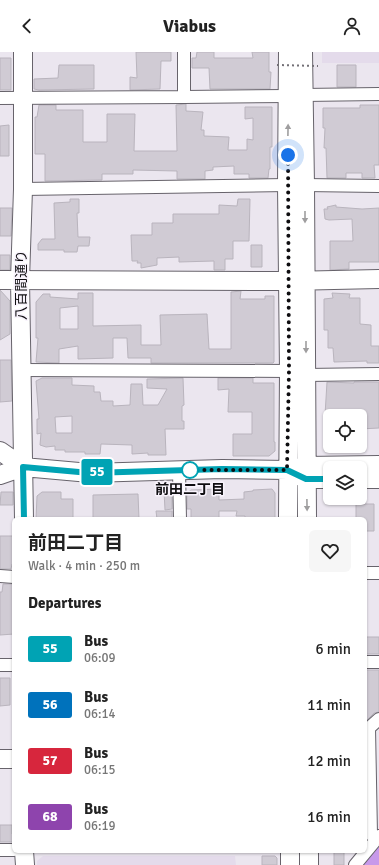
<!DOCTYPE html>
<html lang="en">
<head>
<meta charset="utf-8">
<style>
  body { margin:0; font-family:Signika,"Noto Sans JP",sans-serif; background:#f6f6f6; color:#222; height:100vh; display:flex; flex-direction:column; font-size:15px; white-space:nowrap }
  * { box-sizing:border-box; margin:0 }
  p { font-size:13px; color:#767676 }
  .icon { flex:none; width:22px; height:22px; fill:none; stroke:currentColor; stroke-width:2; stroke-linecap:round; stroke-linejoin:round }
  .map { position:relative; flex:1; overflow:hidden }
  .details { position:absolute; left:12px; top:465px; width:355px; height:336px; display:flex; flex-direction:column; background:#fff; border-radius:6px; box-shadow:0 1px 3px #0004 }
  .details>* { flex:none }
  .badge { padding:0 8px; border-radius:3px; font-size:14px; line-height:26px }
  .fabs { position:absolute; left:323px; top:357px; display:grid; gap:8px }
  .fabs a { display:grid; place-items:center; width:44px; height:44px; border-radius:6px; background:#fff; box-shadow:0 1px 3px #0004; font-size:20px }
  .you { position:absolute; width:20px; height:20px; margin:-10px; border:3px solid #fff; border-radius:50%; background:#1a73e8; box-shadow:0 0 0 6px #1a73e833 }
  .map>.badge { position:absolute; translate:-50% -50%; box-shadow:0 0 0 2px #fff }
  h2 { padding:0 16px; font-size:15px; line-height:36px }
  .round { display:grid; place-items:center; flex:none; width:42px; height:42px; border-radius:6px; background:#f6f6f6 }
  .headline { display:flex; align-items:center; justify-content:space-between; height:68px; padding:0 16px }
  h1 { font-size:19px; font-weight:700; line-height:30px }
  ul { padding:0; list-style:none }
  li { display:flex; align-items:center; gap:12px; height:56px; padding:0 16px }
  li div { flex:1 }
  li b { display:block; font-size:15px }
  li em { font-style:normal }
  li .badge { min-width:44px; font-weight:700; text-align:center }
  header { display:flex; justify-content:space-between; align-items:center; height:52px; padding:0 16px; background:#fff; font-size:18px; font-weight:700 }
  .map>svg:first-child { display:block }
  .built { fill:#e4dbeb }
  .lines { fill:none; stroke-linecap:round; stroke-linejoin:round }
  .river { stroke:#c799ea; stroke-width:20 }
  .building { fill:#d0cbd4; stroke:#b9b4bd; fill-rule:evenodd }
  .street-casing { stroke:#67636b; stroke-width:14 }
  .secondary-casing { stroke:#67636b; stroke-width:20 }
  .street { stroke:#fff; stroke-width:12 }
  .secondary { stroke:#fff; stroke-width:18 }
  .path-bridge { stroke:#737076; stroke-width:2; stroke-dasharray:2 3; stroke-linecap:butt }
  .oneway { fill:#9f9e9f }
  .line-casing { stroke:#fff; stroke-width:9 }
  .line { stroke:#00a3b4; stroke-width:6 }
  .walk { stroke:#0e0d10; stroke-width:4; stroke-dasharray:0 7.2 }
  .stop-dot { fill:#fff; stroke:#00a3b4; stroke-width:2 }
  .labels { text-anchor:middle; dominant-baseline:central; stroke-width:3; stroke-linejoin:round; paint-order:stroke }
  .street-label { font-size:14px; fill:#0e0d10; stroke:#f8f3fc }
  .stop-label { font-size:14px; font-weight:bold; fill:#0e0d10; stroke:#f8f3fc }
</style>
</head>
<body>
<header><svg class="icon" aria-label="back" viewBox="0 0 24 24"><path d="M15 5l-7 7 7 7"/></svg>Viabus<svg class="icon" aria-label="person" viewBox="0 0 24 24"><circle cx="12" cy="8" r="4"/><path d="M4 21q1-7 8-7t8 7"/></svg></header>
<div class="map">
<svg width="379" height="813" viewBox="0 0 379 813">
  <rect width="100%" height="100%" fill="#ebe6ef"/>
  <!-- built -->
  <path class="built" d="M322,0H379V11H322Z
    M43,804H235L236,813H37V809Z"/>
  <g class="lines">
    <!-- river -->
    <path class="river" d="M371,813L379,804"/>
  </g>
  <!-- building -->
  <path class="building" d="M136,0H171V9H161L160,37L130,38V25L137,26Z
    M197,0H214V6H253L252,0H269V20H271L270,37H210L209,16H192V6H196Z
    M0,6H11V38H0Z
    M59,13H94V37L39,38L34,37V27L58,26Z
    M337,13H356V35H337Z
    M186,52V59L203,60L201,78H204V84L229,85L228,98H247V87L253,88V66L245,67V55H272V95H270V117H269L268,126H249V122H234V114L213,115V118L205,119V127H177V119L133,118V122H102V128L45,129V102H35V65H37L39,53H56V58H83V90H107V62H135L134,99H177L176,53Z
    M360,53H379V113H374L375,126H362V121H346V126H327L326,96H324L325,76H323V56H360Z
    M9,73V104H0V74Z
    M70,147H79V161H77L78,185H90L89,194H78L77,200H64V198H38V192L42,187H55L54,151L70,150Z
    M238,147H250L249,189H233V207H225V218H214V209L179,210V205L157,206V213L141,216V211H137L138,209H132L131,183H152V171H173V162H219V153L237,154Z
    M336,153V155L362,157L379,156V210H349V217L330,218V189H353L352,167L329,168L325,167L324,157H328L327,155Z
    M0,156H12L11,184H0Z
    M251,193H262V215H251Z
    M0,203H10V218H0Z
    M0,238L10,249V282L0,288Z
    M241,239L240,247H265V244H274V310L273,311H151V306H128L127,286H113V306L78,307V294L59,297V311L36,310L38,286H36V250L43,242H50V245L78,247V241H93V274L141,273V293H161L160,263L207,262L209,297H231V240ZM78,254V277H60V256Z
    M332,241L350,242L349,246H360V272L371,273V294H379V311H367V309L334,310L333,296H328V278H324V247L333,246Z
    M0,308H11L12,349L0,350Z
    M42,326H72V333L94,334V340H100L101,349H113V354L130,353L131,332H142L143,353H158L167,337L147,336V327L183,326L184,353L182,354V369H184V377H165L166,403H148V401L132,402V393L101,392L100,402H85V400H65V398H55V394L46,395L40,393L41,381L37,382V367H39L36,329ZM72,364V381H56L55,365Z
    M218,326H253V331H274V390H275V399L269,404H233V382H252V360H228L229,337L218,338Z
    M327,330L354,331V330H379V376L360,377V364H326L325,363Z
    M219,437V448L244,447V440L253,439V438L272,437L275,441V467H245V464H236L237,459H219V467H210V466L191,467V457H187V441L191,438Z
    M164,439H172V457L165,458Z
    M1,440H13V453H0Z
    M42,440H61V447H73V466L36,467L37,444Z
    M138,442L139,467H93V443Z
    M356,452H374V479H365V467H356Z
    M156,459H172V467H157Z
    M0,484H14V512H12L11,517H0Z
    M3,532H13L14,534V582L0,583V540H2Z
    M365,585H379V602H365Z
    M365,618H379V660L374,661L365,670Z
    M0,626H10V653L0,654Z
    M0,773H12V782H14V790H0Z
    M334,799H344V813H334Z
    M262,804H275L277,806V813H262Z"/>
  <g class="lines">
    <defs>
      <path id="street" d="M303,43L379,42
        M184,45V0
        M0,46L184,45L288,44
        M305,133L379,134
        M23,137L287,133
        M21,318L289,319
        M306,323L379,322
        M179,418L180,467
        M365,521H379
        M0,524L14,525
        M365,610H379
        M0,613H14
        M375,788L371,782L369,676L379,667
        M0,798H14
        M355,813L379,784"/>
      <path id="secondary" d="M23,0V137L20,228L24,467
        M303,0L305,133L307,467
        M0,228L289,229L379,227
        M0,399L23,415L90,421L222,417L287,418L306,414L379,413
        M295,422L306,427H330
        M0,423L23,415
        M360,427H379
        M288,467L289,319L287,133L288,0
        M0,707H14
        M24,799L25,813
        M290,799V813
        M309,799V813"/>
    </defs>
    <!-- street casing -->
    <use href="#street" class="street-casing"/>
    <!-- secondary casing -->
    <use href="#secondary" class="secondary-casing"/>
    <!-- street -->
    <use href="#street" class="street"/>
    <!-- secondary -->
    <use href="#secondary" class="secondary"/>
    <!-- path-bridge -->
    <path class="path-bridge" d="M277,13L318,14"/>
  </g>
  <!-- one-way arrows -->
  <defs><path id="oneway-solid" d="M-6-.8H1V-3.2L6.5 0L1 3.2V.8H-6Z"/></defs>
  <g class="oneway">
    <use href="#oneway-solid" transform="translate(288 78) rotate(-89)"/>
    <use href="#oneway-solid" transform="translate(305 165) rotate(90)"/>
    <use href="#oneway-solid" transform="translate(306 295) rotate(90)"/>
    <use href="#oneway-solid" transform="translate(307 453) rotate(89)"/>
  </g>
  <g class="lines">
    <defs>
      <path id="line" d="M24,467L23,415L90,421L222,417L287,418L306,427H330"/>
    </defs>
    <!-- line casing -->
    <use href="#line" class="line-casing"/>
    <!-- line -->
    <use href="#line" class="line"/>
    <!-- walk -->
    <path class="walk" d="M190,418H287L289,318L288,103"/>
  </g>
  <!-- markers -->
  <circle class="stop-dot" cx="190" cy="418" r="8"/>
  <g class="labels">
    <!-- street labels -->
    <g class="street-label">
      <text transform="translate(21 233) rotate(-90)">八百間通り</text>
    </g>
    <!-- stop labels -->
    <g class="stop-label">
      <text x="190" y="437">前田二丁目</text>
    </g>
  </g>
</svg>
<div class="fabs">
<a><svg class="icon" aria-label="locate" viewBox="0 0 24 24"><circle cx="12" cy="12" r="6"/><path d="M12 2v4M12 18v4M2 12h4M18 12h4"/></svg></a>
<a><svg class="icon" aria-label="layers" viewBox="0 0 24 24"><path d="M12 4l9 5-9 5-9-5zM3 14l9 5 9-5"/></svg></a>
</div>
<div class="you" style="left:288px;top:103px"></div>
<b class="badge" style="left:97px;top:420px;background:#00a3b4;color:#fff">55</b>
<section class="details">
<div class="headline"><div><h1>前田二丁目</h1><p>Walk · 4 min · 250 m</p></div><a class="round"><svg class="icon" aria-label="heart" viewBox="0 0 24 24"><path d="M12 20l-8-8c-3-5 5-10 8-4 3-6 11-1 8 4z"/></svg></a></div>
<h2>Departures</h2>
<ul>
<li><span class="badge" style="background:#00a3b4;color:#fff">55</span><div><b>Bus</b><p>06:09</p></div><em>6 min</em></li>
<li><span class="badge" style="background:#0072bc;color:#fff">56</span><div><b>Bus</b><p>06:14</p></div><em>11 min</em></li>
<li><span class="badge" style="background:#d7263d;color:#fff">57</span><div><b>Bus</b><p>06:15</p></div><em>12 min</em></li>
<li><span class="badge" style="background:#8e44ad;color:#fff">68</span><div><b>Bus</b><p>06:19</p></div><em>16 min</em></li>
</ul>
</section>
</div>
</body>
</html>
